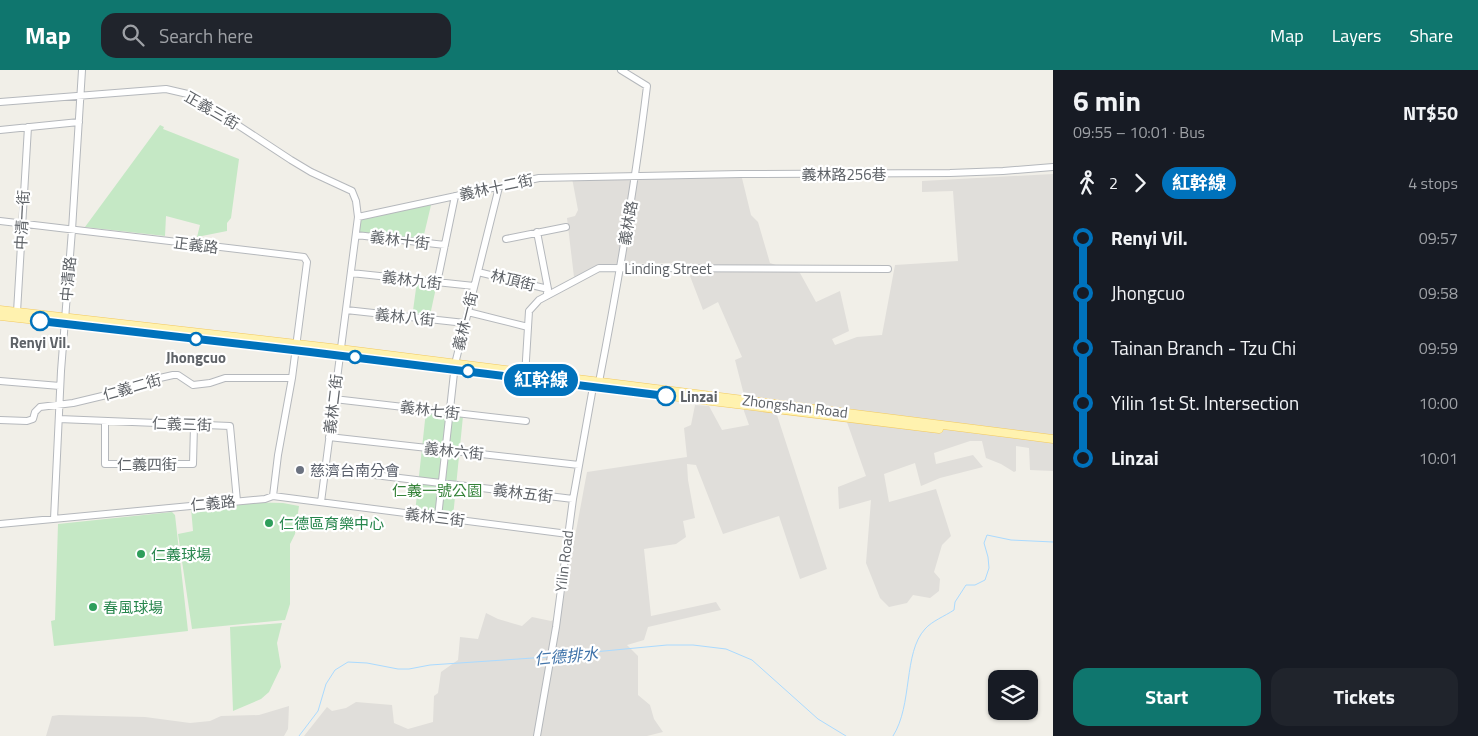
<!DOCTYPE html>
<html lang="en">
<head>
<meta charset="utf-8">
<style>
  body { margin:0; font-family:"Titillium Web","Noto Sans TC",sans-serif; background:#20242c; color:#f1f3f6; height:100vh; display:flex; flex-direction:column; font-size:19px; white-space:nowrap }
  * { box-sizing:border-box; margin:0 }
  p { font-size:16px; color:#9ea1a6 }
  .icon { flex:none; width:28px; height:28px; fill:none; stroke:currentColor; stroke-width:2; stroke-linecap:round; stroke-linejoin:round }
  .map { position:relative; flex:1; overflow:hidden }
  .drawer { display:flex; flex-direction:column; background:#171b24; width:425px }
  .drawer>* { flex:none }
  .badge { padding:0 10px; border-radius:16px; font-size:18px; line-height:32px }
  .fabs { position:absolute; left:988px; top:600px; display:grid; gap:10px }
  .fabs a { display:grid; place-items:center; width:50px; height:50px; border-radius:10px; background:#171b24; box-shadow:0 1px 4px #0004; font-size:25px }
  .map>.badge { position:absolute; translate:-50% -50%; box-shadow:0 0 0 2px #fff }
  .legs { display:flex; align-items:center; gap:8px; height:55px; padding:0 20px; font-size:16px }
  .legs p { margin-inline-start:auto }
  .headline { display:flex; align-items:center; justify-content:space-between; height:85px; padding:0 20px }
  h1 { font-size:28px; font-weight:700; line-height:38px }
  .cta { display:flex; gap:10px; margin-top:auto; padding:10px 20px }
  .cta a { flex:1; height:58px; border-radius:15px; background:#0f766e; color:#fff; font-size:20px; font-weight:700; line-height:58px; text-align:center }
  .cta a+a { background:#20242c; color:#f1f3f6 }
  ul { padding:0 20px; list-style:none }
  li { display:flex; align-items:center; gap:18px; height:55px; font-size:19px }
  li i { display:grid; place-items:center; width:8px; height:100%; margin:0 6px; background:currentColor }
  li i::after { content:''; width:12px; height:12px; margin:-6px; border:4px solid; border-radius:50%; background:#171b24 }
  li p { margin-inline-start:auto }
  li:first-child i { background:linear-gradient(#0000 50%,currentColor 0) }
  li:last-child i { background:linear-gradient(currentColor 50%,#0000 0) }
  header { display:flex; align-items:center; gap:30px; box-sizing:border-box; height:70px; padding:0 25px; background:#0f766e; color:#fff }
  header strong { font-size:24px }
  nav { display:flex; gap:28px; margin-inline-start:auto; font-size:18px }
  .search { width:350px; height:45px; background:#20242c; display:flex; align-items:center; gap:12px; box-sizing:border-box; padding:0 18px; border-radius:15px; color:#9ea1a6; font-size:19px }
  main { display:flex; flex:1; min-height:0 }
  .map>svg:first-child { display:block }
  .industrial { fill:#e0deda }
  .green { fill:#c5e8c5 }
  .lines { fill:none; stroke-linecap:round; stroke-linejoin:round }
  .stream { stroke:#aadaff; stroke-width:1 }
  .minor-casing { stroke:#b5b8bc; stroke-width:8 }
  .major-casing { stroke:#f2c960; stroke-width:9 }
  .minor { stroke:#fff; stroke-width:6 }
  .major { stroke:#fff2af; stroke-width:8 }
  .line-1-casing { stroke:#fff; stroke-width:11 }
  .line-1 { stroke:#0072bc; stroke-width:8 }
  .stop-1-dot { fill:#fff; stroke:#0072bc; stroke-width:2.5 }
  .worship-dot { fill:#6b7280; stroke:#fff; stroke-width:2 }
  .leisure-dot { fill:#2e9e5b; stroke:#fff; stroke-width:2 }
  .labels { text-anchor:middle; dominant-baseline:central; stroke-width:4.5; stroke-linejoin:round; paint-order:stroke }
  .street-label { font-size:15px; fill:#5f6368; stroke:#fff }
  .stop-label { font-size:15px; font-weight:bold; fill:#5f6368; stroke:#fff }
  .worship-label { font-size:15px; fill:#5b616d; stroke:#fff; text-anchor:start }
  .park-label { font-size:15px; fill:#348238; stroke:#fff }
  .leisure-label { font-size:15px; fill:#27864d; stroke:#fff; text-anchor:start }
  .water-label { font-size:16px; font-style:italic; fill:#4174aa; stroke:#fff }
</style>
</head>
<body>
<header>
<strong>Map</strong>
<div class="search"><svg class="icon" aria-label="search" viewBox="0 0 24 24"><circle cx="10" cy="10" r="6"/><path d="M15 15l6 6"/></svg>Search here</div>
<nav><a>Map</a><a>Layers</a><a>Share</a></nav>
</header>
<main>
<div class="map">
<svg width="1053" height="666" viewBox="0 0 1053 666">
  <rect width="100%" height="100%" fill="#f1efe8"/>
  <!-- industrial -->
  <path class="industrial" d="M741,104L751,145L758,152L770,193L800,203L816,232L840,221L849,261L832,269L835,275L857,267L882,265L895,195L958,191L953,121L922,122V111L1053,104V401L1030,400L1029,378L1016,376V401L1014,402L1001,394L986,388L982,371H970L934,383L936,394L973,385L983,397L940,408L921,416L915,393L884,404L889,432L936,419L951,466L942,475L934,502L940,509L939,521L930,528L913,525L907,533L889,537L880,528L866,493L871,430L839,439L838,417L866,406L842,338L782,331L777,345L827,499L800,509L779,446L723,464L696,395L687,394L688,410L695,448L683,451L686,467L676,474L644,479L651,546L716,532L721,540L648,557L644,570L627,575L638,586V625L650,635L654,649L663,662L647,666H304L327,637L332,641L346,638L356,632L392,635L394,653L408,659L433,652L434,626L438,623L441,602L458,590L460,567L478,569L486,543L498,549L522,556L532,547L551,551L560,547L587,402L687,387L684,358L691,355L695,335L709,336L722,360L749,355L744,341V325L735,290L742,287L718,232L703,240L685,193L611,194L596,196L574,207L567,148L575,146L578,140L572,108Z
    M289,636L288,659L284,666H46L52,646L59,645L145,647L190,653L210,651L221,646L259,645Z"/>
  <!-- green -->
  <path class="green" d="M160,55L164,57L163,59L239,89L231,148L227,153V161L197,167L200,155L166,146L165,166L85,157Z
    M432,131L422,173L356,165L358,147Z
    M417,211L437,213L429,250L412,248Z
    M426,341L463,346L453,447L415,443Z
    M246,432L283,433L299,436L295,464L290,474V534L285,550L192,559L178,464L193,461L191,438Z
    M172,442L175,445L188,561L54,576L51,551L55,550L58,454Z
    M282,553L277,573L281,597L269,622L261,629L233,641L230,557Z"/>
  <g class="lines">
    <!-- stream -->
    <path class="stream" d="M552,586L667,575H693L726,579L752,590L818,649L846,666
      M299,666L318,641L326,614L335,600L348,592L367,593L398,599H409L430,595L548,587
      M893,666C913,635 903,583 925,559C932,551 945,546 954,540L955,532L966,515H975L985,510L989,498L988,487L984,473L987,465L1011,470L1053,472"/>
    <defs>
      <path id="minor" d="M0,32L166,19L192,25L291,90L311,102L352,121L356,131L358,147L321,432
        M0,60L79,52
        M358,147L539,108L741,104L950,103L1003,101L1053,97
        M0,151L304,187L307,192L292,308L278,385L273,426L265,429L0,454
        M537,162L548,219L547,223
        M356,165L445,175
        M506,169L566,157
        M478,202L548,219
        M351,203L474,216
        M437,213L455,126
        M346,240L465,253
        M17,242L28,57
        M468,242L528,257
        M525,306L529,241L539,230L599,198L888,199
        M0,311L60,316
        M334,329L526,351
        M59,349L230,356L237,431
        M0,350L27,351L33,349L35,342L40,337L73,333L119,322L151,310L173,305H178L193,315L210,313L225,308H292
        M105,351V394H193L194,355
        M329,367L579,395
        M325,399L573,429
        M273,426L568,464
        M438,447L455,294L499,117
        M54,449L61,301L72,160L82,0
        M537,666L556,557L573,429L593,317L599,312C618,214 635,115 647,16L621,0"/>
      <path id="major" d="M0,240L340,279L1053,369
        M0,246L63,253
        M228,272L939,359"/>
    </defs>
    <!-- minor casing -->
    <use href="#minor" class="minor-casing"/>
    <!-- major casing -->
    <use href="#major" class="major-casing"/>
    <!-- minor -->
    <use href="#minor" class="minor"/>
    <!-- major -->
    <use href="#major" class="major"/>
  </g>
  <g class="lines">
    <defs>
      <path id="line-1" d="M40,251L310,282L666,326"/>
    </defs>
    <!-- line-1 casing -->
    <use href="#line-1" class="line-1-casing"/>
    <!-- line-1 -->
    <use href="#line-1" class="line-1"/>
  </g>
  <!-- markers -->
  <g class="stop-1-dot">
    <circle cx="40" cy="251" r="9"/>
    <circle cx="196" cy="269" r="6"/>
    <circle cx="355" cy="287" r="6"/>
    <circle cx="468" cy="301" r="6"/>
    <circle cx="666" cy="326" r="9"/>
  </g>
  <circle class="worship-dot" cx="300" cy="400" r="5"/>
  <g class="leisure-dot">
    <circle cx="269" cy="453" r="5"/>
    <circle cx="141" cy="484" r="5"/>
    <circle cx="93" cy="537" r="5"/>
  </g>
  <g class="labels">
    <!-- street labels -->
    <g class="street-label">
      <text transform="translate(212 40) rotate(30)">正義三街</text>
      <text x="844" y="104">義林路256巷</text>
      <text transform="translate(496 117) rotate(-12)">義林十二街</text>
      <text transform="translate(22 150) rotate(-87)">中清一街</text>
      <text transform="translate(628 153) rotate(-80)">義林路</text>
      <text transform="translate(400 170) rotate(7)">義林十街</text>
      <text transform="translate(196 175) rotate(7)">正義路</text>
      <text x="668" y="198">Linding Street</text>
      <text transform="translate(68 209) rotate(-85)">中清路</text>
      <text transform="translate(412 210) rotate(7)">義林九街</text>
      <text transform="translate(513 210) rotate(14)">林頂街</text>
      <text transform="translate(405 247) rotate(6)">義林八街</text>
      <text transform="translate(465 251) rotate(-76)">義林一街</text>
      <text transform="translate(132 317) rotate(-16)">仁義二街</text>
      <text transform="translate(333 334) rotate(-83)">義林二街</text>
      <text transform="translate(795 336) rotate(7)">Zhongshan Road</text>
      <text transform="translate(430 340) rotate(7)">義林七街</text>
      <text transform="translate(182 354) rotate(2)">仁義三街</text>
      <text transform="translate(454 381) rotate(6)">義林六街</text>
      <text x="147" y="394">仁義四街</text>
      <text transform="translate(523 423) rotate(7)">義林五街</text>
      <text transform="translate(213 433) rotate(-5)">仁義路</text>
      <text transform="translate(435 447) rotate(7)">義林三街</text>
      <text transform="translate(564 491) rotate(-83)">Yilin Road</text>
    </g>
    <!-- stop labels -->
    <g class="stop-label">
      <text x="40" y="272">Renyi Vil.</text>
      <text x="196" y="287">Jhongcuo</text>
      <text x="680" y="326" text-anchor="start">Linzai</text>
    </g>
    <!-- worship labels -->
    <g class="worship-label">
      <text x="310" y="400">慈濟台南分會</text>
    </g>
    <!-- park labels -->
    <g class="park-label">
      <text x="437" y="420">仁義一號公園</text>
    </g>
    <!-- leisure labels -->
    <g class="leisure-label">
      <text x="279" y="453">仁德區育樂中心</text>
      <text x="151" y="484">仁義球場</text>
      <text x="103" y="537">春風球場</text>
    </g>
    <!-- water labels -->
    <g class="water-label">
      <text transform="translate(566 586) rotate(-5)">仁德排水</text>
    </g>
  </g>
</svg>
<div class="fabs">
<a><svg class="icon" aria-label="layers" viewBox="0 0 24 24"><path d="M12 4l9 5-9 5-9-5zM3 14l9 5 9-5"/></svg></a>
</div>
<b class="badge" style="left:541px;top:310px;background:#0072bc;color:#fff">紅幹線</b>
</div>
<section class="drawer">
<div class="headline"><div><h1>6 min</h1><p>09:55 – 10:01 · Bus</p></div><b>NT$50</b></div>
<div class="legs"><svg class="icon" aria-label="walk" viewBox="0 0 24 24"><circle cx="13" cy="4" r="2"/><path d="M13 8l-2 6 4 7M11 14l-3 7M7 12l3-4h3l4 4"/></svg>2<svg class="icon" aria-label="forward" viewBox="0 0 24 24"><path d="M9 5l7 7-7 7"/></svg><b class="badge" style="background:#0072bc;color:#fff">紅幹線</b><p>4 stops</p></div>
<ul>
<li><i style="color:#0072bc"></i><b>Renyi Vil.</b><p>09:57</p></li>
<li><i style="color:#0072bc"></i><span>Jhongcuo</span><p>09:58</p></li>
<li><i style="color:#0072bc"></i><span>Tainan Branch - Tzu Chi</span><p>09:59</p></li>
<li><i style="color:#0072bc"></i><span>Yilin 1st St. Intersection</span><p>10:00</p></li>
<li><i style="color:#0072bc"></i><b>Linzai</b><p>10:01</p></li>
</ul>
<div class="cta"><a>Start</a><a>Tickets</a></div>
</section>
</main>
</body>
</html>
